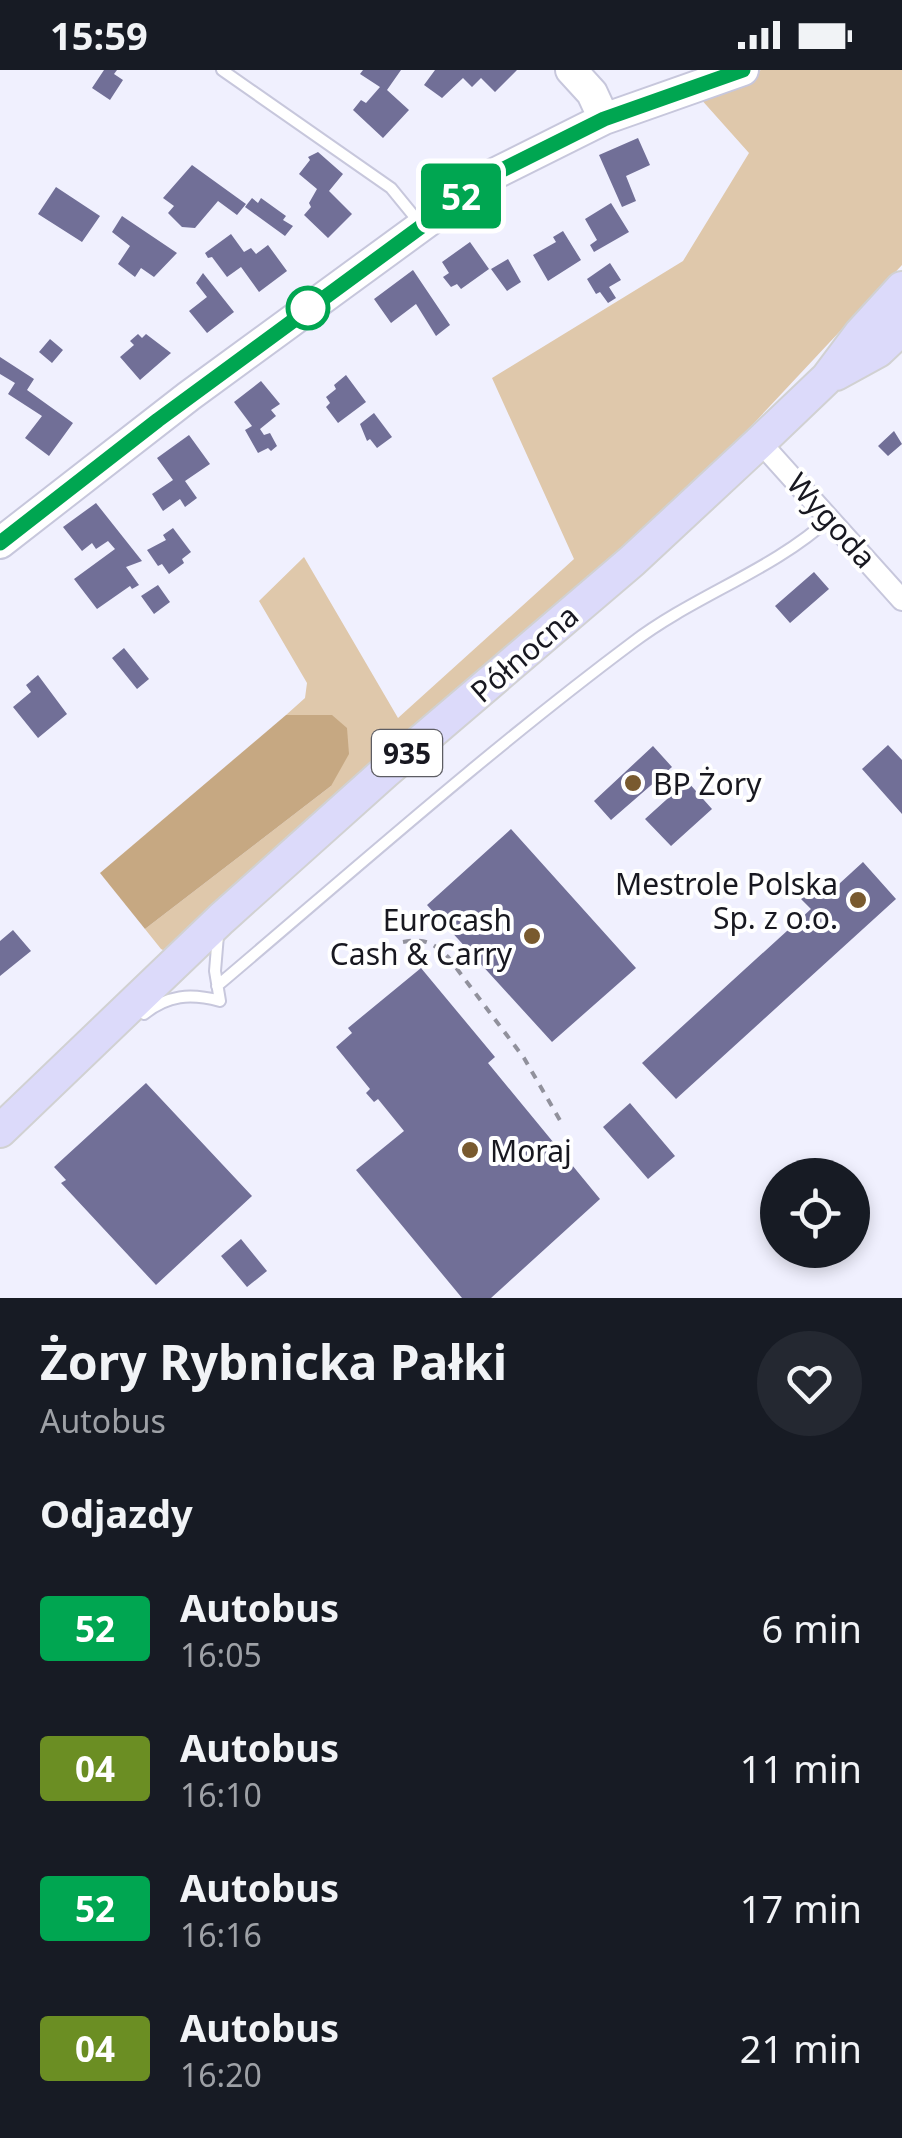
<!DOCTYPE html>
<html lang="pl">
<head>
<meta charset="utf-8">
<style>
  body { margin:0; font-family:"Noto Sans",sans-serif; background:#242831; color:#f1f3f6; height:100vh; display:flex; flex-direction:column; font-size:38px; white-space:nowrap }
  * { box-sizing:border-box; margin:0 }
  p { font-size:32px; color:#9ea1a6 }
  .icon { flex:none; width:55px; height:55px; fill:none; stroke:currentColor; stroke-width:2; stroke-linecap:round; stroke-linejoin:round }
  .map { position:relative; height:1228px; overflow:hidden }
  .panel { display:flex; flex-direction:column; background:#171b24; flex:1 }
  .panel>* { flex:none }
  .badge { padding:0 20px; border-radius:8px; font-size:35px; line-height:65px }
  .controls { position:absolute; left:760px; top:1088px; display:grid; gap:20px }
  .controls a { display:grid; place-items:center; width:110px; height:110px; border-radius:50%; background:#171b24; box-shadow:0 5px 15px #0003; font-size:50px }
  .map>.badge { position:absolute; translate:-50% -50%; box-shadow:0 0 0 5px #fff }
  h2 { padding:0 40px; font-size:38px; line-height:90px }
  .round { display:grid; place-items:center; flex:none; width:105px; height:105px; border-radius:52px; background:#242831 }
  .overview { display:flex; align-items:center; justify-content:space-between; height:170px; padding:0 40px }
  h1 { font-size:48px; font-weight:700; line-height:75px }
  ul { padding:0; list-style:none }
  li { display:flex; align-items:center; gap:30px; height:140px; padding:0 40px }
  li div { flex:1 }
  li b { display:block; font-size:38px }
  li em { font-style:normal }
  li .badge { min-width:110px; font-weight:700; text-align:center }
  .status { display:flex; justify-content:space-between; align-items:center; height:70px; padding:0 50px; background:#171b24; direction:ltr }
  .status svg { height:28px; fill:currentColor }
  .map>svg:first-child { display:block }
  .green { fill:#dfc8ab }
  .forest { fill:#c6a882 }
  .building { fill:#716f97 }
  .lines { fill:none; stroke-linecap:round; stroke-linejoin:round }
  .lane-casing { stroke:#c7c7dc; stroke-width:14 }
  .street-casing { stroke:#c7c7dc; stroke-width:24 }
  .secondary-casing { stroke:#c7c7dc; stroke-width:34 }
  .primary-casing { stroke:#d1d1d2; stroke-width:36 }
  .path { stroke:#91919c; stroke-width:4; stroke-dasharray:8 8; stroke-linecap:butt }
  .lane { stroke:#fff; stroke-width:10 }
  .street { stroke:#fff; stroke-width:20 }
  .secondary { stroke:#fff; stroke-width:30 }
  .primary { stroke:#dcdafa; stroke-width:32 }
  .line-casing { stroke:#fff; stroke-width:22 }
  .line { stroke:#00a651; stroke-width:15 }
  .stop-dot { fill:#fff; stroke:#00a651; stroke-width:5 }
  .poi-dot { fill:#795a2f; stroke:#fff; stroke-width:4 }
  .labels { text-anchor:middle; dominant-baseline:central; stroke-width:8; stroke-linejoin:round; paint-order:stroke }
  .shield { fill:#fff; stroke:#5d5d63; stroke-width:2.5 }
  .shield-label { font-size:28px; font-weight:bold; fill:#181820 }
  .street-label { font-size:30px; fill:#181820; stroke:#fff }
  .poi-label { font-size:30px; fill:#181820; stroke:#fff; text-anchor:start }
</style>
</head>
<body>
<div class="status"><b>15:59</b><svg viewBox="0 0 49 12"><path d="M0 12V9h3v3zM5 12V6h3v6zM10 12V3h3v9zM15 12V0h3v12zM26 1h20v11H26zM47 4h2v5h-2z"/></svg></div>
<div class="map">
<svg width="902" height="1228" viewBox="0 0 902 1228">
  <rect width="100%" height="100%" fill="#f0f0fe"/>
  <!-- green -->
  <path class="green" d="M761,0H902V195L698,413L167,882L161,879L145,859L331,716L332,645H286L305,628L307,613L259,531L304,487L398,648L574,489L492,308L683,191L749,83L699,27Z"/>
  <!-- forest -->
  <path class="forest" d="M286,645H332L347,658L349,684L331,716L145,859L100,803Z"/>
  <!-- building -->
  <path class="building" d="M104,0H117L114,4L123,10L110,30L92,18Z
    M363,0H401L387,20L409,40L383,68L353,40L361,30L366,33L380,17L360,4Z
    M435,0H517L495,22L481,8L472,17L463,8L442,28L424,15Z
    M638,68L650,95L626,106L636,131L622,137L599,85Z
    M318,82L343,104L329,121L352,144L328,168L304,145L311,137L309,133L317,119L299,104L310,90L308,87Z
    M192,95L246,134L237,145L218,131L195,158L182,157L168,143L174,136L163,128Z
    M56,117L100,146L82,172L38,144Z
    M252,128L258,133L261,128L286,146L283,150L293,156L285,166L245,137Z
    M611,133L629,162L594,182L590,175L597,170L585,149Z
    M122,146L177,183L154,207L141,198L135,207L118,194L130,176L112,162Z
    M563,161L581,190L548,211L533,185L556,172L553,167Z
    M231,164L244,182L251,178L256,184L268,175L287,201L259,222L241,197L227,207L212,187L208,188L205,183Z
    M470,172L489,199L461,219L457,214L451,217L443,207L449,203L442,192Z
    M508,189L521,212L507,221L491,199Z
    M610,193L621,210L609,217L616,228L608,233L600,222L596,224L587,209Z
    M413,200L450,255L436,266L416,234L391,253L374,229Z
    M203,203L234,242L207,263L189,241L207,227L196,213Z
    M138,264L142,268L146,264L171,283L140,310L120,287L134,275L130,271Z
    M50,269L63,280L52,293L39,282Z
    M0,287L34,309L27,320L73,353L49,386L25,368L42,346L8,324L15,313L0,304Z
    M346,305L366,332L338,353L326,337L330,333L326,327L336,319L334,315Z
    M261,311L280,334L271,340L276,346L260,359L264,365L270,363L277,376L271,381L268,378L258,383L245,360L252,356L234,332Z
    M374,343L392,367L377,378L370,369L367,371L360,354Z
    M894,361L902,374L888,386L878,376Z
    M189,365L210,394L185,411L197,428L185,437L180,429L163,441L152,424L173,410L157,388Z
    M96,433L142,491L126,497L139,515L132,519L130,516L97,539L74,509L115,479L108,471L96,479L92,473L82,481L63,457Z
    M173,458L191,482L182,489L184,493L169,504L162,494L158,496L147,480L166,470L163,465Z
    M814,502L829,519L790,553L775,536Z
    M158,515L170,532L154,544L141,526Z
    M124,578L149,609L137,619L112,588Z
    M38,605L67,644L38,668L13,637L31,622L26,615Z
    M888,675L902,690V744L862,699Z
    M653,676L672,697L611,750L594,731Z
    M687,711L712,739L671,776L645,749Z
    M511,759L636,898L552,972L427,835Z
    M863,792L896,829L676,1029L642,993L811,839L801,829L816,814L827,825Z
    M13,860L31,881L0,906V871Z
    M421,898L495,987L488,993L600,1129L491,1228H462L356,1100L404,1061L378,1029L374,1032L366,1023L370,1019L336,977L352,963L348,958Z
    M146,1013L252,1126L156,1215L61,1113L66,1110L54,1097Z
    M630,1033L675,1086L648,1109L603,1057Z
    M241,1169L267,1201L247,1217L221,1186Z"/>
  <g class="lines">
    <defs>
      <path id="lane" d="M222,0L391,118L418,151
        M217,916C354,800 489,680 632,573C695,525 772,501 830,448
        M144,944C168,925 190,923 220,931L215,901L218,865"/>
      <path id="street" d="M760,372L902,530"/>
      <path id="secondary" d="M571,0L592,23L604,49
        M0,473L189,326L490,106L604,49L743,0"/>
      <path id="primary" d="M836,304L878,281L902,258
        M0,1061L221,849L385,702L632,491L760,372L827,308L860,264L902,218"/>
    </defs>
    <!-- lane casing -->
    <use href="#lane" class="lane-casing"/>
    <!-- street casing -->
    <use href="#street" class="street-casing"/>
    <!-- secondary casing -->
    <use href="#secondary" class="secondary-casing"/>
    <!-- primary casing -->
    <use href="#primary" class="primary-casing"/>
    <!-- path -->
    <path class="path" d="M403,872C424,868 432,872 448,887L524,988L561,1052"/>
    <!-- lane -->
    <use href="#lane" class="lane"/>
    <!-- street -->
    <use href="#street" class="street"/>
    <!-- secondary -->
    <use href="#secondary" class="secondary"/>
    <!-- primary -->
    <use href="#primary" class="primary"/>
  </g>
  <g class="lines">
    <defs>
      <path id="line" d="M0,473L158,350L490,106L604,49L743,0"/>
    </defs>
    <!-- line casing -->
    <use href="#line" class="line-casing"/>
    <!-- line -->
    <use href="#line" class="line"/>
  </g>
  <!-- markers -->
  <circle class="stop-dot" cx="308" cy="238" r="20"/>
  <g class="poi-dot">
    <circle cx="633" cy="713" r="10"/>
    <circle cx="858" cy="830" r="10"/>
    <circle cx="532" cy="866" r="10"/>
    <circle cx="470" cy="1080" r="10"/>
  </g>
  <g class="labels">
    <!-- shield labels -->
    <rect class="shield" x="372" y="660" width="70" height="46" rx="8"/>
    <g class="shield-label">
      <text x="407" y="683">935</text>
    </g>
    <!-- street labels -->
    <g class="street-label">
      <text transform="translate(832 450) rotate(48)">Wygoda</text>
      <text transform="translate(524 583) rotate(-41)">Północna</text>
    </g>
    <!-- poi labels -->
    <g class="poi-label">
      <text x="653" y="713">BP Żory</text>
      <text x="838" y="813" text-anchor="end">Mestrole Polska<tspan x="838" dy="34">Sp. z o.o.</tspan></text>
      <text x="512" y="849" text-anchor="end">Eurocash<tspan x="512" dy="34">Cash &amp; Carry</tspan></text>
      <text x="490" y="1080">Moraj</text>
    </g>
  </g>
</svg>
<div class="controls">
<a><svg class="icon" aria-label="locate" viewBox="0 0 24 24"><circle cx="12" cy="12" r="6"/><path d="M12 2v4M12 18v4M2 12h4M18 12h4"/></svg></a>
</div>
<b class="badge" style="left:461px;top:126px;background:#00a651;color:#fff">52</b>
</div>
<section class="panel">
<div class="overview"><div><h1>Żory Rybnicka Pałki</h1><p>Autobus</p></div><a class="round"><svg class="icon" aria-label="heart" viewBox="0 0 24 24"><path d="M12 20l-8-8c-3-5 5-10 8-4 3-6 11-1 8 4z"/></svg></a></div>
<h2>Odjazdy</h2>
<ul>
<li><span class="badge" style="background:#00a651;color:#fff">52</span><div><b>Autobus</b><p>16:05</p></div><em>6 min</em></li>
<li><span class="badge" style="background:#6b8e23;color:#fff">04</span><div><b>Autobus</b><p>16:10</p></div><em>11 min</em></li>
<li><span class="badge" style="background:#00a651;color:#fff">52</span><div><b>Autobus</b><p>16:16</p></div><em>17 min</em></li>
<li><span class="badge" style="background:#6b8e23;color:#fff">04</span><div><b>Autobus</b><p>16:20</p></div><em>21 min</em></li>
</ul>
</section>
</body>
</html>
